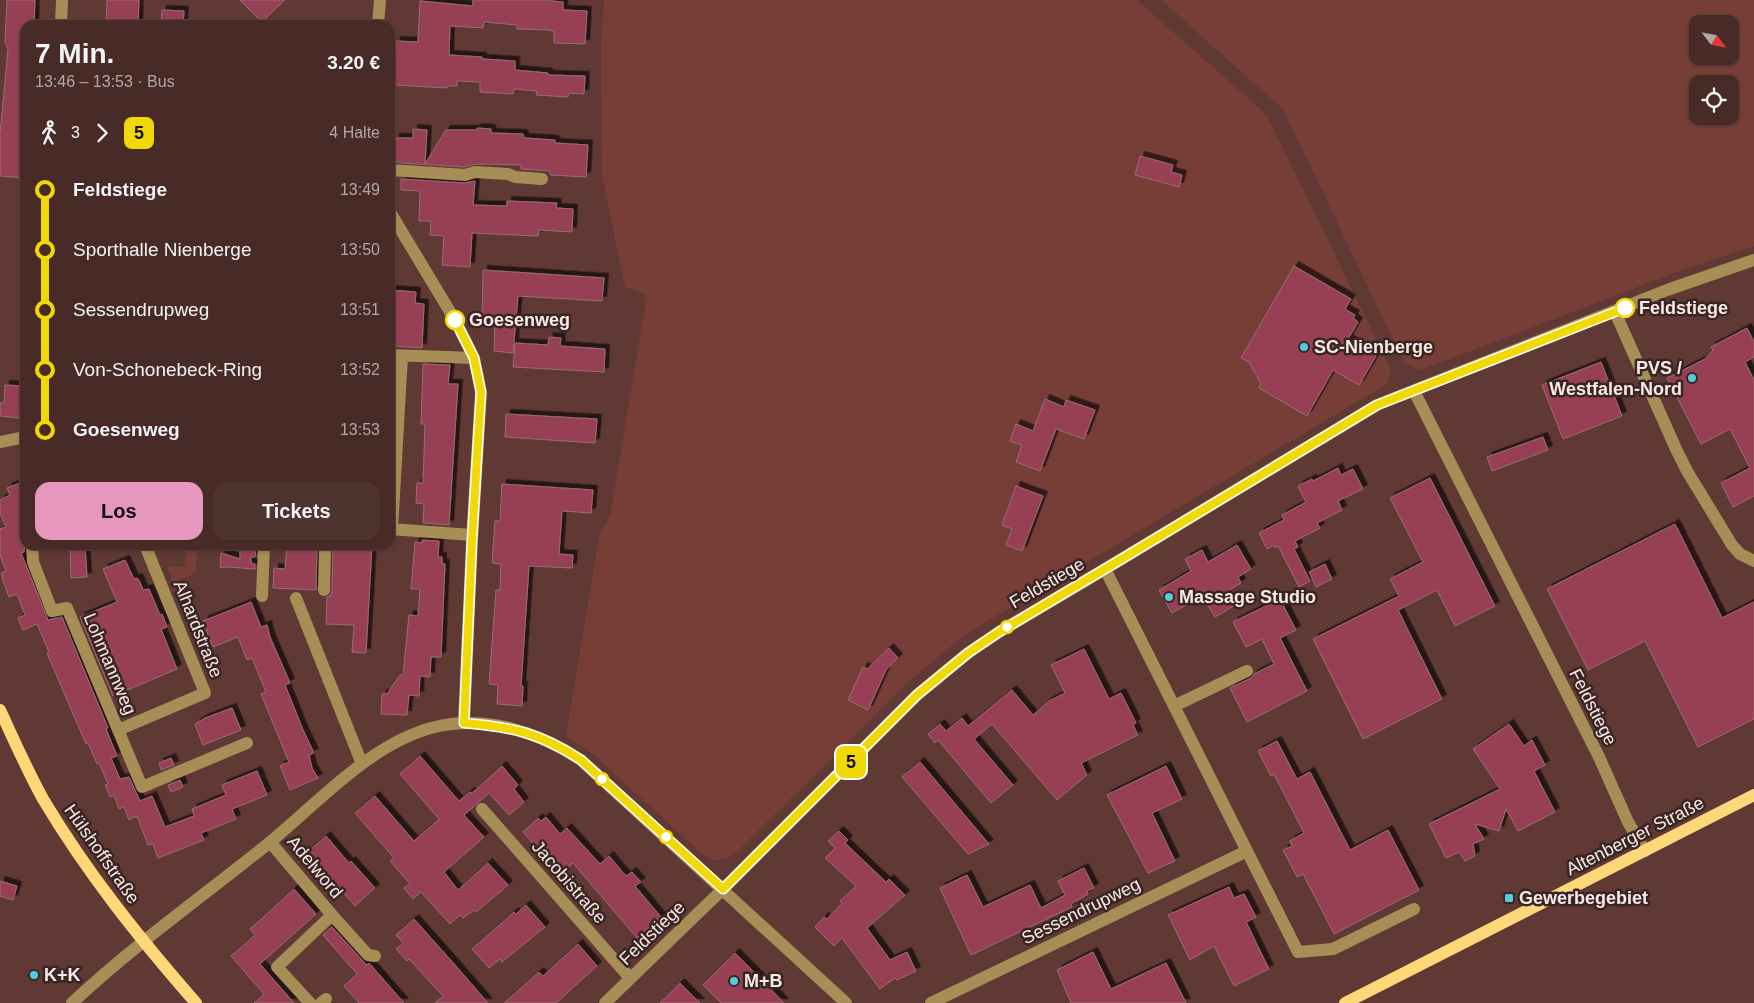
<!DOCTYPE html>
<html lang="de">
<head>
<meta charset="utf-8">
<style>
  body { margin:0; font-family:Arial,sans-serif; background:#4f332f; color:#f1f3f6; height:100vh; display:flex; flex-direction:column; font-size:19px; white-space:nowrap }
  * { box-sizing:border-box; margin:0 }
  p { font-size:16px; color:#b1a7a7 }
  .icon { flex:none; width:28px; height:28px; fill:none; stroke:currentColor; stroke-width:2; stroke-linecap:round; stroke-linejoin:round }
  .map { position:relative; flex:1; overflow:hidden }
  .drawer { position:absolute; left:20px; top:20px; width:375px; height:530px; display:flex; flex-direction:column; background:#482b27; border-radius:15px; box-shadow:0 1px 4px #0004,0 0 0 1px #604744 }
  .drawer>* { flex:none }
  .badge { padding:0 10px; border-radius:8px; font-size:18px; line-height:32px }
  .needle { width:32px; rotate:122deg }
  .controls { position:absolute; left:1689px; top:15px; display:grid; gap:10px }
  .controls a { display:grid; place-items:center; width:50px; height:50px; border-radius:10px; background:#482b27; box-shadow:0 1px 4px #0004,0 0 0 1px #604744; font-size:25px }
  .map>.badge { position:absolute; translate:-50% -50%; box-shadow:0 0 0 2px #fff }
  .legs { display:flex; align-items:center; gap:8px; height:55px; padding:0 15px; font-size:16px }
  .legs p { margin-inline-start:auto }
  .overview { display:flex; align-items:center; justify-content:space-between; height:85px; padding:0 15px }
  h1 { font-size:28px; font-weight:800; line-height:38px }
  .button { display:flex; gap:10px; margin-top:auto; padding:10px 15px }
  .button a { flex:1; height:58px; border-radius:15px; background:#e797bd; color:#111; font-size:20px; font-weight:800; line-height:58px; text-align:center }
  .button a+a { background:#4f332f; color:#f1f3f6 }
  ul { padding:0 15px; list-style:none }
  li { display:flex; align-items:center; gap:18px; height:60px; font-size:19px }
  li i { display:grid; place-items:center; width:8px; height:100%; margin:0 6px; background:currentColor }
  li i::after { content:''; width:12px; height:12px; margin:-6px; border:4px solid; border-radius:50%; background:#482b27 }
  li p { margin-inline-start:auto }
  li:first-child i { background:linear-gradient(#0000 50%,currentColor 0) }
  li:last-child i { background:linear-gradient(currentColor 50%,#0000 0) }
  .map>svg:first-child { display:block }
  .green { fill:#773e37; fill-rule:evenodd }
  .building { fill:#974055; stroke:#986d74; filter:url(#shadow) }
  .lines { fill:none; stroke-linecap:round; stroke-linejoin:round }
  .minor { stroke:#a68e56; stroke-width:12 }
  .major { stroke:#fed779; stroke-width:12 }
  .line-1-casing { stroke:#fff; stroke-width:11 }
  .line-1 { stroke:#f1d907; stroke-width:8 }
  .stop-1-dot { fill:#fff; stroke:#f1d907; stroke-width:2.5 }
  .poi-dot { fill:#53cbdb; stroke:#382624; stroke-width:2 }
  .labels { text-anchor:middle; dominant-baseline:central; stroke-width:5; stroke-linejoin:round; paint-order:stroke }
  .stop-label { font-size:18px; font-weight:bold; fill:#fce8e5; stroke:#382624; text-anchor:start }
  .poi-label { font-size:18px; font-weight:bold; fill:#fce8e5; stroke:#382624; text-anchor:start }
  .street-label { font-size:18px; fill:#fce8e5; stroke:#382624 }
</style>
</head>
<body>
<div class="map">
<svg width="1754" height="1003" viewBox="0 0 1754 1003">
  <defs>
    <filter id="shadow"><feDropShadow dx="4.5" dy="-4.5" stdDeviation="0" flood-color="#0009"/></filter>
  </defs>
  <rect width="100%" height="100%" fill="#603934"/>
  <!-- green -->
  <path class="green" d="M604,0H1137L1267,115L1390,368V374L1387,384L966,634L909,681L735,854C722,862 714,862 701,853L594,755L566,736L600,532L610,516L647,295L625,287L602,176L601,47Z
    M1161,0H1754V246L1682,270L1421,370L1404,362L1283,109ZM1698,24H1730V56H1698ZM1698,84H1730V116H1698Z
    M187,545H197L196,573L173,582L167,566L185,567Z"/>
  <!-- building -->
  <path class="building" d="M7,0H35L34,25H25V178L0,176V134L8,49L5,42Z
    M107,0H139L138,25H106Z
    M240,0H285L262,22Z
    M473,0H552V1L563,2V10L587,11L585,44L554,43V32L550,30L517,29V25L484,22L483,28L450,26L449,55L482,57V59L515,61V70L548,73V75L585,76L584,94L569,93L568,97L536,95L537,91L514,89L513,94L480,92V82L457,81V86H447V88L394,85L396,41L418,42L420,1L473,6Z
    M162,10L184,11L183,25H161Z
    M477,128L491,129V133L523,134L524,138L555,140V143L588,145L586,177L550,175V171L521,169V165L476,164L464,167L402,163L394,161L395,138H413V129L427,130L425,164L446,130H477Z
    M1140,156L1173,165L1171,172L1182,175L1179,187L1135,175Z
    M401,179L464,183L475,181L473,205L507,206V201L557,203L556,208L573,209L572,232L539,230L538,236L472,233L470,267L442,265L444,236L430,235L431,221H419L420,191L401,190Z
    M1294,266L1351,299L1345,309L1355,315L1353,318L1358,322L1348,339L1376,356L1359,385L1333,370L1307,416L1259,388L1261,384L1249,362L1241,358Z
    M483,270L604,278L602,301L518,296L513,353L494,351L495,321L482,320Z
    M390,290L416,292L415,303L424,304L422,348L390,346Z
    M1747,328L1754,342V357L1745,362L1754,380V496L1733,507L1721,483L1750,468L1730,429L1701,444L1667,378L1705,359L1713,350L1711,347Z
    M549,337L561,338L560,346L605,349L604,372L513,367L515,343L548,345Z
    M1601,362L1622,416L1563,439L1542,385Z
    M423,364L450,365L448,384H458L449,525L423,523L424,504L416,503L417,483H423L425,424H421Z
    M5,385L25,386V406H20L19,418L0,416V403H4Z
    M1045,399L1064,407L1066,400L1095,410L1084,439L1056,429L1040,471L1016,462L1022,445L1010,441L1016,424L1033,431Z
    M506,414L597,419L595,443L505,437Z
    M1543,437L1548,450L1492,471L1487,457Z
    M1338,468L1341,475L1353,469L1363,489L1338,501L1342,510L1317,523L1320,528L1295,541L1298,547L1294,549L1310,581L1299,587L1278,546L1275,548L1274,545L1267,549L1259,533L1284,520L1282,515L1306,502L1298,486L1312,479L1313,481Z
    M1430,478L1495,606L1455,626L1437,590L1398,610L1442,699L1363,739L1313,639L1399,596L1390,579L1423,562L1390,498Z
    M25,481V541L24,552L21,553L48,620L62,617L108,728L106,729L117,756L111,758L120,779L129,777L140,801L152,796L165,827L194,816L192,809L226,795L222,785L257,771L267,795L232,809L236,819L201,833L204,840L158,858L153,844L148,845L137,816L129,820L124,807L119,809L114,795L110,797L105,785L108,784L99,763L97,764L88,743L86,744L47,653L49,652L37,624L23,630L18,618L25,615L17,594L9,597L2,578H3L1,573L6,571L0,555V529L6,527L0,513V500L10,495L7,488Z
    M502,484L593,490L591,513L562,511L559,554L573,555L572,568L529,566L521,686H523L522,706L497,704L498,685L489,684L496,590H500L501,564L492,563L495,521H500Z
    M1016,486L1043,496L1022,551L1006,545L1012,529L1002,525Z
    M1675,524L1722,618L1754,602V719L1698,747L1645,641L1588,670L1547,589Z
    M422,540L439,541L438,557H442V564H445L441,657H431L430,677L420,676L419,696L409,695L407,715L381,714L382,694H387L400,675H403L409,615L418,616L420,589H411L415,542L422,543Z
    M70,545H85L87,577L71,578Z
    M240,545H256L255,557H251V563L255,564V569L226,567L220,568L221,553L240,559Z
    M287,545H317L316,590L273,588L274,568L285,569Z
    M333,545H372L366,653L352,652L354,625L326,624L327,597L331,595L332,590Z
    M1237,545L1251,569L1238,577L1241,583L1224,593L1234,606L1215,617L1202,596L1172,613L1159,590L1191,571L1185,559L1202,550L1208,562Z
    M125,560L134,579L137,578L139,580L143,590L149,589L160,615L162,614L167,627L161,629L177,669L113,696L80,617L117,602L103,569Z
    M1325,564L1332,579L1316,587L1309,572Z
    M1280,599L1296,630L1280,638L1307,691L1247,722L1230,688L1251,678L1254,674L1274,664L1262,639L1246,647L1233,622Z
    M251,602L261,627L267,625L270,637L290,683L285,685L303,730L314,753L309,755L312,768L318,778L290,790L280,766L289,762L261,694L266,692L252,658L247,660L238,637L213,647L203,621Z
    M889,648L898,658L886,670L868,710L848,700L863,667L867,669Z
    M1084,649L1109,699L1121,693L1136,723L1133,725L1138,735L1081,763L1087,775L1057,800L992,724L974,739L1013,785L991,803L938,740L935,743L928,734L940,724L946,731L962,718L968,726L1012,690L1033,715L1049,701L1065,693L1051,665Z
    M232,708L241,730L203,745L195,724L205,718Z
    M1509,724L1524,746L1532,740L1545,765L1534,771L1555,812L1518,831L1506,809L1499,831L1475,824L1484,839L1473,844L1475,856L1465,861L1459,852L1446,858L1429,824L1500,789L1473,749Z
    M1277,741L1297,779L1310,772L1350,850L1388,830L1419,890L1334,934L1303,874L1297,877L1283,850L1292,846L1290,841L1304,833L1274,774L1271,776L1258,751Z
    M420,756L459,801L470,792L472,793L502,766L518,785L514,789L524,802L509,815L489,793L464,815L484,837L444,872L458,890L488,863L508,885L476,912L474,910L463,918L460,915L450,924L421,892L413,899L404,888L410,884L390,861L394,858L355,813L375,796L414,841L439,819L400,774Z
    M171,758L174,765L161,770L159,763Z
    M920,762L978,831L989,844L968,854L902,777Z
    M1166,766L1182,799L1152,813L1175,861L1148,873L1107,795Z
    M180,780L183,787L171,792L168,785Z
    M546,817L560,834L567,828L600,864L609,856L626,876L632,872L641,882L635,886L661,917L637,938L573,863L564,871L545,849L541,853L523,832L538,818L541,821Z
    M839,831L848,840L845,843L886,882L889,879L905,895L867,928L890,960L907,952L916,971L897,980L895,978L880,989L842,938L834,946L815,927L824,917L827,919L842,903L840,901L856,886L825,858L835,848L828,841Z
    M326,836L349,863L351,861L375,888L355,906L332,879L330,881L306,854Z
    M1084,868L1094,888L1087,891L1088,894L1071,904L1072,907L971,955L940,888L967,875L983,907L1030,885L1041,908L1065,895L1058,881Z
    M0,881L17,886L13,900L0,896Z
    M1229,887L1234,898L1244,894L1256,917L1246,922L1269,969L1234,986L1214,946L1190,960L1168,915Z
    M294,889L316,914L260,964L294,1003H254L264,994L231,956L255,935L250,929Z
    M526,905L545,927L502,962L500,959L489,968L472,949L514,912L516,914Z
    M414,919L455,965L488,1003H435L443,996L409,959L407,961L396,949L403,943L396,935Z
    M332,927L362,960L367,965L369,963L404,1003H359L344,986L357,974L323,935Z
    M578,944L597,966L556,1003H504L539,972L543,976Z
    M1093,952L1111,989L1166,963L1186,1003H1071L1057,970Z
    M735,953L758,976L784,1003H721L703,985Z
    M680,983L700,1003H660Z"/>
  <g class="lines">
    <!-- minor -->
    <path class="minor" d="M61,25L62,0
      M378,25L380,0
      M390,170L465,175L475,172L508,174L515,177L542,179
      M390,212L455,320L474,358L481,392L472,540L464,723
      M1615,312L1676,449L1687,471L1732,545L1740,554L1754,561
      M390,355L474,358
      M1414,391L1599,757L1628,822L1645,851
      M0,442L25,437
      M390,529L472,535
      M392,529L402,356
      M32,545L33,562L52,611L67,608L142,787L247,743
      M1105,569L1247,851
      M324,590L325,545
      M262,596L264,545
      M296,598L362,764
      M1174,706L1247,671
      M118,730L205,693L145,545
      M482,809L630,978
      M270,842L332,915L277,967L310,1003
      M332,915L368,955L375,956
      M72,1003C134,945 203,896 269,843C318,803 372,742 435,727C486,715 539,732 581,760L846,1003
      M321,1003L326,999
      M605,1003L723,889L917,695L968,653L999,632L1105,569L1377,405L1667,290L1754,260
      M931,1003L1247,851L1298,952L1333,949L1414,909"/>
    <!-- major -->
    <path class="major" d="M0,710C14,740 27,770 43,799C87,873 140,939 196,1003
      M1345,1003L1754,795"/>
  </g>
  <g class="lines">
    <defs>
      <path id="line-1" d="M455,320L474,358L481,392L472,540L464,723C513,727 540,733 581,760L723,889L917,695L968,653L999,632L1120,560L1377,405L1625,308"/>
    </defs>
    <!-- line-1 casing -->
    <use href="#line-1" class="line-1-casing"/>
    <!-- line-1 -->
    <use href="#line-1" class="line-1"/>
  </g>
  <!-- markers -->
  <g class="stop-1-dot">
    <circle cx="1625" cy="308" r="9"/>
    <circle cx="455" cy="320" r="9"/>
    <circle cx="1007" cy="627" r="6"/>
    <circle cx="602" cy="779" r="6"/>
    <circle cx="666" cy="837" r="6"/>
  </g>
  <g class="poi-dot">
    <circle cx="1304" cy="347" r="5"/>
    <circle cx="1692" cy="378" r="5"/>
    <circle cx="1169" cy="597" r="5"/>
    <rect x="1504" y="893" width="10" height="10" rx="2.5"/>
    <circle cx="34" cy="975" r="5"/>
    <circle cx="734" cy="981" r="5"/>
  </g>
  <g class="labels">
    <!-- stop labels -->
    <g class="stop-label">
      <text x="1639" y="308">Feldstiege</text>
      <text x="469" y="320">Goesenweg</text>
    </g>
    <!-- poi labels -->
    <g class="poi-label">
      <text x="1314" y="347">SC-Nienberge</text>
      <text x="1682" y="368" text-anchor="end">PVS /<tspan x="1682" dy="21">Westfalen-Nord</tspan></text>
      <text x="1179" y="597">Massage Studio</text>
      <text x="1519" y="898">Gewerbegebiet</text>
      <text x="44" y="975">K+K</text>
      <text x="744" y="981">M+B</text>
    </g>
    <!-- street labels -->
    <g class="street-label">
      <text transform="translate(1047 583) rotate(-30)">Feldstiege</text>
      <text transform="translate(198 629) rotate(68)">Alhardstraße</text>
      <text transform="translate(110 664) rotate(67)">Lohmannweg</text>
      <text transform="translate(1593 707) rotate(63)">Feldstiege</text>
      <text transform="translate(1635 836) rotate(-27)">Altenberger Straße</text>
      <text transform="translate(102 854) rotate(55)">Hülshoffstraße</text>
      <text transform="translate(315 867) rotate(50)">Adelword</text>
      <text transform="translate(569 882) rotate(49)">Jacobistraße</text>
      <text transform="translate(1081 911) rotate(-26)">Sessendrupweg</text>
      <text transform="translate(652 933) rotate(-44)">Feldstiege</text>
    </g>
  </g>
</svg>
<div class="controls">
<a><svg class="needle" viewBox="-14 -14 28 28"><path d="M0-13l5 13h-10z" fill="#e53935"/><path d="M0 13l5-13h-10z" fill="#b1a7a7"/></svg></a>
<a><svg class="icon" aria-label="locate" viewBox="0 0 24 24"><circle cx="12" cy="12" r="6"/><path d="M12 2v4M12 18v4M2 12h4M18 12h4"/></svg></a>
</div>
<b class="badge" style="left:851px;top:762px;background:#f1d907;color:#111">5</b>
<section class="drawer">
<div class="overview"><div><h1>7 Min.</h1><p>13:46 – 13:53 · Bus</p></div><b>3.20 €</b></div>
<div class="legs"><svg class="icon" aria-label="walk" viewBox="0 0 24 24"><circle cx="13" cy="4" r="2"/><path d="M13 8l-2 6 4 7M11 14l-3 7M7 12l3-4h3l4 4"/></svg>3<svg class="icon" aria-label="forward" viewBox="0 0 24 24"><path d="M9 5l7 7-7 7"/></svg><b class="badge" style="background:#f1d907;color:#111">5</b><p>4 Halte</p></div>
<ul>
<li><i style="color:#f1d907"></i><b>Feldstiege</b><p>13:49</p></li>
<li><i style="color:#f1d907"></i><span>Sporthalle Nienberge</span><p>13:50</p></li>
<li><i style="color:#f1d907"></i><span>Sessendrupweg</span><p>13:51</p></li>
<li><i style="color:#f1d907"></i><span>Von-Schonebeck-Ring</span><p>13:52</p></li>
<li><i style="color:#f1d907"></i><b>Goesenweg</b><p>13:53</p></li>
</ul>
<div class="button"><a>Los</a><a>Tickets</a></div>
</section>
</div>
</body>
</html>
